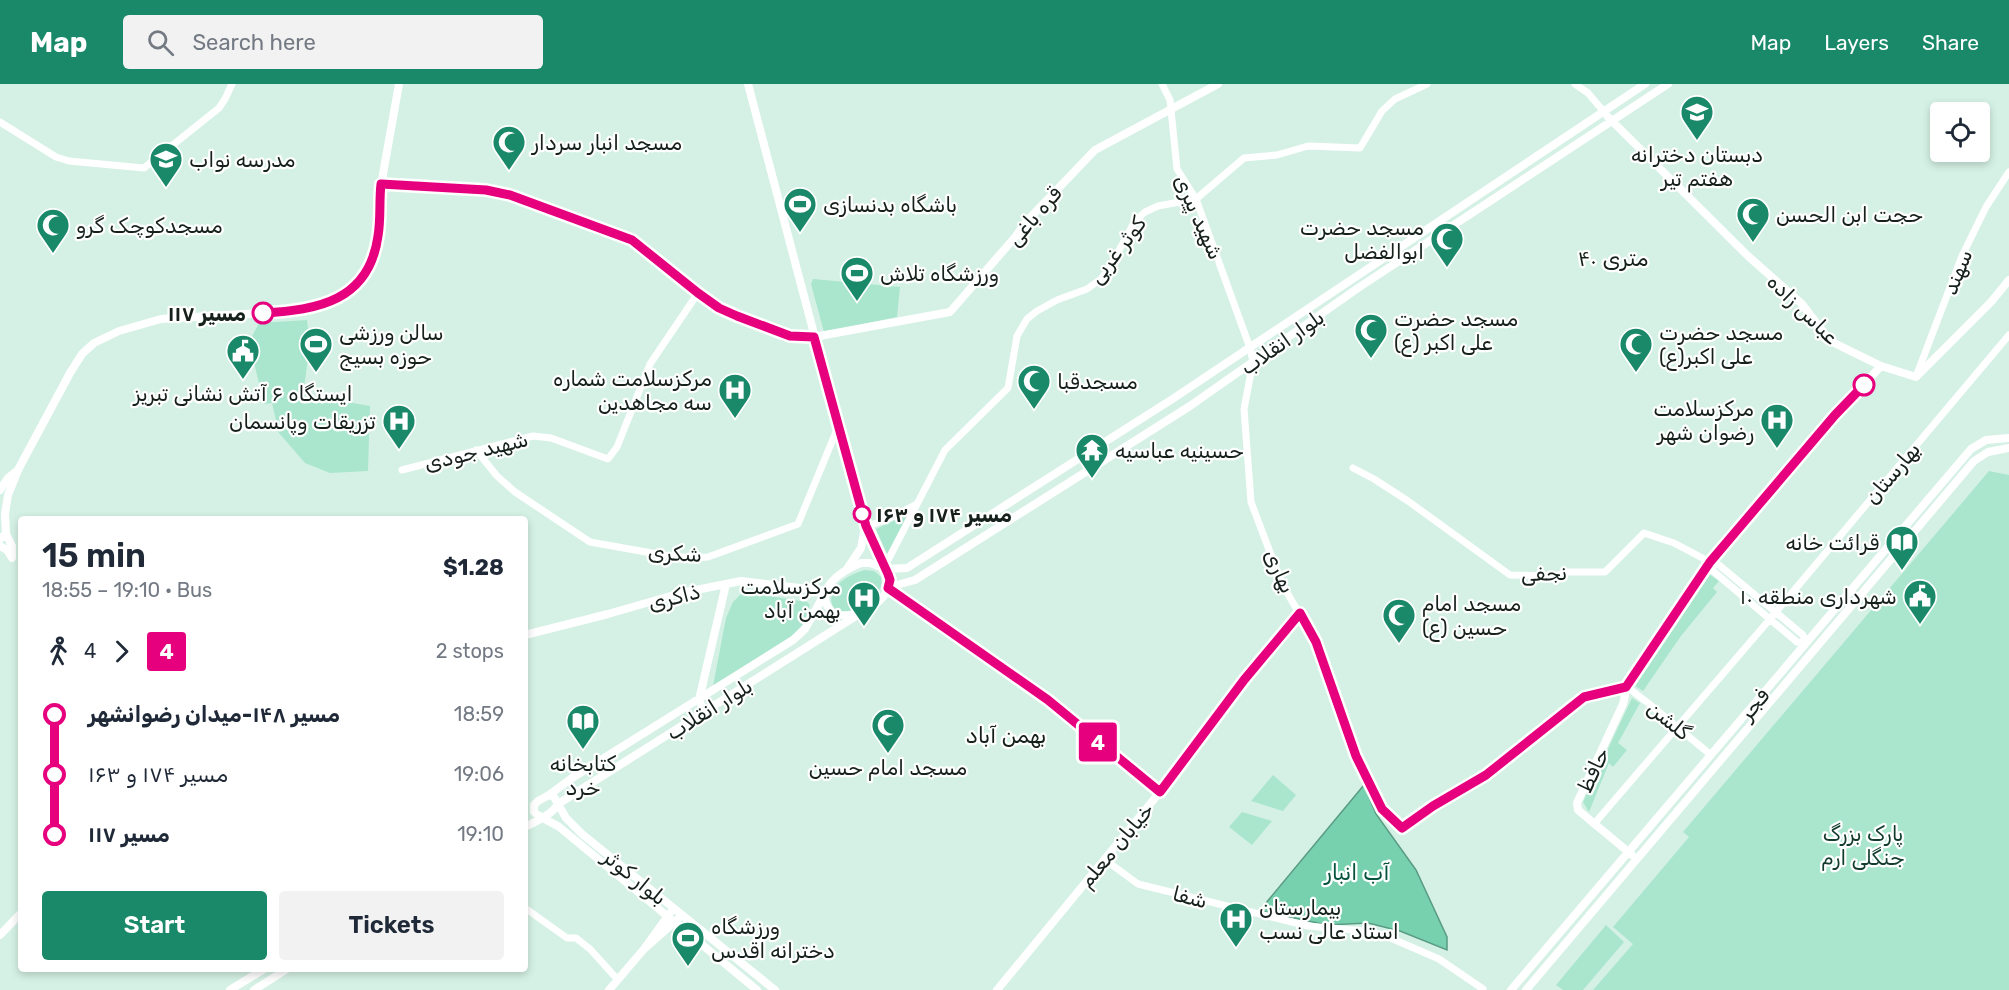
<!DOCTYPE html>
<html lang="en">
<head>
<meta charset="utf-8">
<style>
  body { margin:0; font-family:Rubik,"Noto Sans Arabic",sans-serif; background:#f2f2f3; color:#1f2937; height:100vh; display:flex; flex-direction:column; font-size:22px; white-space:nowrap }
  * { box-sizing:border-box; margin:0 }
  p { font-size:20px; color:#747a83 }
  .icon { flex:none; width:33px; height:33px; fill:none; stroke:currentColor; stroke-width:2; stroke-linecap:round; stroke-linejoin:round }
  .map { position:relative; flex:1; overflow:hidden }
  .details { position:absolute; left:18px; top:432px; width:510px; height:456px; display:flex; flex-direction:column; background:#fff; border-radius:6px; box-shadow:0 3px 9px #0003 }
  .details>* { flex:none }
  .badge { padding:0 12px; border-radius:4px; font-size:21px; line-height:39px }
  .buttons { position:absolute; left:1930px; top:18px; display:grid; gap:12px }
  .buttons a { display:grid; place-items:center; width:60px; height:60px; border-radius:6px; background:#fff; box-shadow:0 3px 9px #0003; font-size:30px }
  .map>.badge { position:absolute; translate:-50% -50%; box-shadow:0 0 0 3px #fff }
  .legs { display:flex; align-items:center; gap:9px; height:66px; padding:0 24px; font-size:20px }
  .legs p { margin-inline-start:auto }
  .overview { display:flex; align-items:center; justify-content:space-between; height:102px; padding:0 24px }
  h1 { font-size:33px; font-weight:600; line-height:45px }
  .action { display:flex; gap:12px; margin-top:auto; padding:12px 24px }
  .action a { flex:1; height:69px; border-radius:6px; background:#198969; color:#fff; font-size:24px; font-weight:600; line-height:69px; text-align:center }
  .action a+a { background:#f2f2f3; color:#1f2937 }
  ul { padding:0 24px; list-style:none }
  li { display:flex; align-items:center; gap:21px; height:60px; font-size:22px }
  li i { display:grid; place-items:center; width:9px; height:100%; margin:0 8px; background:currentColor }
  li i::after { content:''; width:15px; height:15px; margin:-8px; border:4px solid; border-radius:50%; background:#fff }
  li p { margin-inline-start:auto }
  li:first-child i { background:linear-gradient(#0000 50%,currentColor 0) }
  li:last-child i { background:linear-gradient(currentColor 50%,#0000 0) }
  header { display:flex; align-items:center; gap:36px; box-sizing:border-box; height:84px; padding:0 30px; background:#198969; color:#fff }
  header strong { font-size:28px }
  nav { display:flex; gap:33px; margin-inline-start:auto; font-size:21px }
  .search { width:420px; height:54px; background:#f2f2f3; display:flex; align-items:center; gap:15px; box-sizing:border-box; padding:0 21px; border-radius:6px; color:#747a83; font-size:22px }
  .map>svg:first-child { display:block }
  .green { fill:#aae6cd }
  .water { fill:#77d1af; stroke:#5a9c83; stroke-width:1.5 }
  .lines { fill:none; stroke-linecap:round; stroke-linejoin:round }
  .minor { stroke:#fff; stroke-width:7 }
  .major { stroke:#fff; stroke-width:8 }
  .line-1-casing { stroke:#fff; stroke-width:14 }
  .line-1 { stroke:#e6007e; stroke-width:9 }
  .stop-1-dot { fill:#fff; stroke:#e6007e; stroke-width:3 }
  .labels { text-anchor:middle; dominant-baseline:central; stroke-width:4.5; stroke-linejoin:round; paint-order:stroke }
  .poi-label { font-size:21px; fill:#16211c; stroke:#fff; text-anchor:start }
  .street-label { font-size:21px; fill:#16211c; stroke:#fff }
  .stop-label { font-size:21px; font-weight:bold; fill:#16211c; stroke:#fff; text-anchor:end }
  .park-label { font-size:21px; fill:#133c2e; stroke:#fff }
  .neighbourhood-label { font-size:22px; fill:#16211c; stroke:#fff }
  .water-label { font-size:22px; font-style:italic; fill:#07543e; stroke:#fff }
</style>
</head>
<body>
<header>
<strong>Map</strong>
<div class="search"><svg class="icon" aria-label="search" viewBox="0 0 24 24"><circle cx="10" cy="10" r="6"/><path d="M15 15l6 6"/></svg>Search here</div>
<nav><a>Map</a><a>Layers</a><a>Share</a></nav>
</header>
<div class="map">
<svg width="2009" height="906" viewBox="0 0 2009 906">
  <rect width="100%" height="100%" fill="#d5f1e5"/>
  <!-- green -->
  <path class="green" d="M813,195L900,203L897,233L824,248L811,200Z
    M307,236L310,261L304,303L308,311L370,322L368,387L330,389L305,379L279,349L272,319L264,320L249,258L259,239Z
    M1989,387L2009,391V906H1593L1633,860L1613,843L1689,753L1683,748Z
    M908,430L887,470L876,445Z
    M865,486L874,487L881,493C883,504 878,510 870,517C830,551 810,501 865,486Z
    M1709,490L1719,497L1713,504L1717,508L1681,552L1643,607L1635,602L1667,545Z
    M743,508L807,518L810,521L803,540L792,552L713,602L726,534L733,518Z
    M1632,614L1640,619L1618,659L1627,666L1613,683L1609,679L1589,728L1583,718Z
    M1273,691L1296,711L1283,727L1251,717Z
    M1242,728L1272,737L1252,761L1229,743Z
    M1606,841L1624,858L1583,906H1563L1556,901Z"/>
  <!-- water -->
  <path class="water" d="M1364,701L1376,730L1416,786L1447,853V866L1400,847L1368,839L1327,841L1262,827L1266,819Z"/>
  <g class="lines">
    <!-- minor -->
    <path class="minor" d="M1162,0L1170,16L1177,85L1196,115L1250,264L1253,278L1244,325L1251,418L1282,500L1316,558L1356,672L1382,725L1402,744L1433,722L1486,691L1584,613L1627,603L1648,619L1711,671
      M1575,0L1588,9L1604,28
      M0,38L56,73L69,77L144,84L219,24L225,15L232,0
      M1917,290L1962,172L1986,123L2009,88
      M476,366L497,392L515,408L590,458L663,471L693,474L708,473L798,440L838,343
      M1353,384L1374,395L1408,417L1510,491L1556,492L1565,488H1605L1644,449L1674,459L1710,478L1719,481L1803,551L1806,559L1797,558L1713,487L1710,478
      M402,386L533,352L551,354L608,375L617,363L650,280L698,209
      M865,443L888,435L917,420
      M884,484L945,366L1008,304L1017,252L1027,235L1037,227L1057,216L1087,205L1101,195L1111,181L1135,137L1145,128L1158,122L1196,115L1244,74L1277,71L1308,62L1360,64L1382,27L1395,15L1427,0
      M1594,740L1770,535L2009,251
      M1104,775L1138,800L1308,842L1364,847L1386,852L1439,875L1483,905
      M525,824L567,854H576L590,865L618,896"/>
    <!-- major -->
    <path class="major" d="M748,0L865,443L883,483
      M1608,33L1748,172L1802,220L1830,257L1881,282L1916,293L1991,218L2009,196
      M381,100L486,106L510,111L616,149L632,156L719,224L755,240L790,252L814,253L950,228L1016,152L1025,139L1095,66L1218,0
      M0,406L8,394L17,387
      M0,455L6,450L5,430L8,411L19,384L70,289L82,270L94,259L119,247L161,235L296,227L326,221L350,207L363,192L374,172L379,150L380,107L399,0
      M0,462L7,466L12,474V462L6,450
      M861,479H870L884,484C887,488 889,492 889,497C890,519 852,538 833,529C810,507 841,487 861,479Z
      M847,485L861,464L865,443
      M885,485L907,484L1174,314L1645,0
      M889,503L915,496L1190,322L1358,204L1668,0
      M888,504L1048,616L1160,708
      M525,551L608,530L681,509L741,497L825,507
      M705,628L699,616L726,500
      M549,711L572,694L793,556L805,545L824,511
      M525,743C536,737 552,731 558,720L554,713L549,711L538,717L534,721V728C541,734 550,738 558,742L757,906
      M1632,771L1578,726L1577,719L1623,620L1627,603L1710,478L1835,331L1881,282
      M670,829L644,865L678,835
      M0,851L21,829
      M230,906L264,885
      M254,906L287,885
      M609,906L644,865
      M775,906L582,750L566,734L558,720L859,530
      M997,906L1174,691L1244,596L1300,529
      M1511,906L1971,365L1986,356L2009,354
      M1526,906L1974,377L1988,368L2009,364"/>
  </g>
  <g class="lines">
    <defs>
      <path id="line-1" d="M263,229C318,226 369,217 378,152C381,135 379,117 381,100L486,106L510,111L632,156L698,209L719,224L737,232L790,252L814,253L866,442L888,490L890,496L888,504L1048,616L1160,708L1244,596L1300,529L1316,558L1356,672L1382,725L1402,744L1433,722L1486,691L1584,613L1626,603L1710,478L1835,331L1864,301"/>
    </defs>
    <!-- line-1 casing -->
    <use href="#line-1" class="line-1-casing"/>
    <!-- line-1 -->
    <use href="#line-1" class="line-1"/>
  </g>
  <!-- icons -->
  <defs>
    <symbol id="school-pin" viewBox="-11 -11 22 30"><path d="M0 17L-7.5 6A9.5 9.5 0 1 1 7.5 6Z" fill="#198969" stroke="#fff"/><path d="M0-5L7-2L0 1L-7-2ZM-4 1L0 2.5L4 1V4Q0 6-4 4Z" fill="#fff"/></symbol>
    <symbol id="mosque-pin" viewBox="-11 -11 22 30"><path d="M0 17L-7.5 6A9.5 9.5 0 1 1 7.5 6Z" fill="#198969" stroke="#fff"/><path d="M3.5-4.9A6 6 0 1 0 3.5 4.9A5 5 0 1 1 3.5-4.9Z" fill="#fff"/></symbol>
    <symbol id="stadium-pin" viewBox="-11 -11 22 30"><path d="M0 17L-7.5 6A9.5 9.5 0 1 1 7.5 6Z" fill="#198969" stroke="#fff"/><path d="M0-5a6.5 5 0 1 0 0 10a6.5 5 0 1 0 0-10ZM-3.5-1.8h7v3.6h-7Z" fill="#fff"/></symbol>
    <symbol id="civic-pin" viewBox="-11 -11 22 30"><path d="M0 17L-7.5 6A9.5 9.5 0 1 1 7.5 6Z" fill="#198969" stroke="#fff"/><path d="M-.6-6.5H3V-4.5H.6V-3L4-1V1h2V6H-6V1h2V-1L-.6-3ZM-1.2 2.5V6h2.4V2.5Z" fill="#fff"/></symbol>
    <symbol id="hospital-pin" viewBox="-11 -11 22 30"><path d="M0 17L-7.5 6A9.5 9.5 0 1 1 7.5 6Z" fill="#198969" stroke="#fff"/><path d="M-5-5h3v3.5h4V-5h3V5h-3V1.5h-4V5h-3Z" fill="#fff"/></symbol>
    <symbol id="temple-pin" viewBox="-11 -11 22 30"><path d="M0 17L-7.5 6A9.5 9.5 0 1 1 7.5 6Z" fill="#198969" stroke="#fff"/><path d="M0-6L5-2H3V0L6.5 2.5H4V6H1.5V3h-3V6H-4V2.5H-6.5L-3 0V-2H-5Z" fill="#fff"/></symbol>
    <symbol id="library-pin" viewBox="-11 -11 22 30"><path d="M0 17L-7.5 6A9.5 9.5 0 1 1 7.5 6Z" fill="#198969" stroke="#fff"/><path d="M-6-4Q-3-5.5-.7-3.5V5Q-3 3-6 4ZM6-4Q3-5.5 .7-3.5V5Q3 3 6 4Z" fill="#fff"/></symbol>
  </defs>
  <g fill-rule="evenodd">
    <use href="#school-pin" x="1678" y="9" width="38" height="52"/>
    <use href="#mosque-pin" x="490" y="39" width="38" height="52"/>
    <use href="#school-pin" x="147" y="56" width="38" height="52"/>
    <use href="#stadium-pin" x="781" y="101" width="38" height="52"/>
    <use href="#mosque-pin" x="1734" y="111" width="38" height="52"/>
    <use href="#mosque-pin" x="34" y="122" width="38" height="52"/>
    <use href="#mosque-pin" x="1428" y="136" width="38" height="52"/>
    <use href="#stadium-pin" x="838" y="170" width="38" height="52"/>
    <use href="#mosque-pin" x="1352" y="227" width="38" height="52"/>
    <use href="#stadium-pin" x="297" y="241" width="38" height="52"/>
    <use href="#mosque-pin" x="1617" y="241" width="38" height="52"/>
    <use href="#civic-pin" x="224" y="248" width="38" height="52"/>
    <use href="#mosque-pin" x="1015" y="278" width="38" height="52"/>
    <use href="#hospital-pin" x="716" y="287" width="38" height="52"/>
    <use href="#hospital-pin" x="1758" y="317" width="38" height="52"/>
    <use href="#hospital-pin" x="380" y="318" width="38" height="52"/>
    <use href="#temple-pin" x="1073" y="347" width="38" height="52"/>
    <use href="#library-pin" x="1883" y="439" width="38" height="52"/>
    <use href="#civic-pin" x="1901" y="493" width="38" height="52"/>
    <use href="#hospital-pin" x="845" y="495" width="38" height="52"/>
    <use href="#mosque-pin" x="1380" y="512" width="38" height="52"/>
    <use href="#library-pin" x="564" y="618" width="38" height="52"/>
    <use href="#mosque-pin" x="869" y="622" width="38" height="52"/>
    <use href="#hospital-pin" x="1217" y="816" width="38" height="52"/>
    <use href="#stadium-pin" x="669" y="835" width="38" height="52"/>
  </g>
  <!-- markers -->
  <g class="stop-1-dot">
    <circle cx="263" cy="229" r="10"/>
    <circle cx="1864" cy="301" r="10"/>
    <circle cx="862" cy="430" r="8"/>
  </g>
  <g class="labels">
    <!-- poi labels -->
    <g class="poi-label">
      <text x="532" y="58">مسجد انبار سردار</text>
      <text x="1697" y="70" text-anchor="middle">دبستان دخترانه<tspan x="1697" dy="24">هفتم تیر</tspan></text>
      <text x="189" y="75">مدرسه نواب</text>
      <text x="823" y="120">باشگاه بدنسازی</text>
      <text x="1776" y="130">حجت ابن الحسن</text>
      <text x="76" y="141">مسجدکوچک گرو</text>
      <text x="1424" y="143" text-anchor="end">مسجد حضرت<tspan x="1424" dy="24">ابوالفضل</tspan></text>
      <text x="880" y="189">ورزشگاه تلاش</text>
      <text x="1394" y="234">مسجد حضرت<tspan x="1394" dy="24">علی اکبر (ع)</tspan></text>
      <text x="339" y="248">سالن ورزشی<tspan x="339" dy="24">حوزه بسیج</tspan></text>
      <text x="1659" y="248">مسجد حضرت<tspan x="1659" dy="24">علی اکبر(ع)</tspan></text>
      <text x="712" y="294" text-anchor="end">مرکزسلامت شماره<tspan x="712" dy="24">سه مجاهدین</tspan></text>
      <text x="1057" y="297">مسجدقبا</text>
      <text x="243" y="309" text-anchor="middle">ایستگاه ۶ آتش نشانی تبریز</text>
      <text x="1754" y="324" text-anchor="end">مرکزسلامت<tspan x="1754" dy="24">رضوان شهر</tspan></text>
      <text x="376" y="337" text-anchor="end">تزریقات وپانسمان</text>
      <text x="1115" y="366">حسینیه عباسیه</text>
      <text x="1879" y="458" text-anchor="end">قرائت خانه</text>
      <text x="841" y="502" text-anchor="end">مرکزسلامت<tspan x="841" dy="24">بهمن آباد</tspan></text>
      <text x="1897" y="512" text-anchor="end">شهرداری منطقه ۱۰</text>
      <text x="1422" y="519">مسجد امام<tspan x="1422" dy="24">حسین (ع)</tspan></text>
      <text x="583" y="679" text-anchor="middle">کتابخانه<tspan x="583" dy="24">خرد</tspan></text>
      <text x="888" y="683" text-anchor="middle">مسجد امام حسین</text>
      <text x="1259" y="823">بیمارستان<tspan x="1259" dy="24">استاد عالی نسب</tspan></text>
      <text x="711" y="842">ورزشگاه<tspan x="711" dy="24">دخترانه اقدس</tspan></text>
    </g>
    <!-- street labels -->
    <g class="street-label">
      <text transform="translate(1034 132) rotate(-49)">قره باغی</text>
      <text transform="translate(1199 133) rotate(66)">شهید پیری</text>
      <text transform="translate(1117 166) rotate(-52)">کوثر غربی</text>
      <text transform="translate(1957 188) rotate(-68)">سهند</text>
      <text transform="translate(1803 225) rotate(44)">عباس زاده</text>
      <text transform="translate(1282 258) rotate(-35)">بلوار انقلاب</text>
      <text transform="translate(476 367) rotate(-14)">شهید جودی</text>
      <text transform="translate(1892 389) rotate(-50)">بهارستان</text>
      <text transform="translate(675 469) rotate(3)">شکری</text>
      <text transform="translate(1280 487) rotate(66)">بهاری</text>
      <text transform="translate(1544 489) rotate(-2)">نجفی</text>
      <text transform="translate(674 513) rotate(-14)">ذاکری</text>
      <text transform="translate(1754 620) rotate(-50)">فجر</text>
      <text transform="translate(709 625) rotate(-32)">بلوار انقلاب</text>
      <text transform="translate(1669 636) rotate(39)">گلشن</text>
      <text transform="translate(1593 686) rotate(-65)">حافظ</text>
      <text transform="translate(1116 761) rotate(-50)">خیابان معلم</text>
      <text transform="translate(635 793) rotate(39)">بلوار کوثر</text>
      <text transform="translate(1190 813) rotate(14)">شفا</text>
    </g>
    <!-- stop labels -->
    <g class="stop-label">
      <text x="246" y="229">مسیر ۱۱۷</text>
      <text x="876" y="430" text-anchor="start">مسیر ۱۷۴ و ۱۶۳</text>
    </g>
    <!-- park labels -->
    <g class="park-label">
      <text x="1863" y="749">پارک بزرگ<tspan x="1863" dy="24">جنگلی ارم</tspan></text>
    </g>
    <!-- neighbourhood labels -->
    <g class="neighbourhood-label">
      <text x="1613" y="174">۴۰ متری</text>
      <text x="1006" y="651">بهمن آباد</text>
    </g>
    <!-- water labels -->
    <g class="water-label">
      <text x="1357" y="788">آب انبار</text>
    </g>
  </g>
</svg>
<div class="buttons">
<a><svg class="icon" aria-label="locate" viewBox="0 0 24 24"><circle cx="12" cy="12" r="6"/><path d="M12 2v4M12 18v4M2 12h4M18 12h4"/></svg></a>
</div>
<b class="badge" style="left:1098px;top:658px;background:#e6007e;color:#fff">4</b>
<section class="details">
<div class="overview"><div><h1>15 min</h1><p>18:55 – 19:10 · Bus</p></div><b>$1.28</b></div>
<div class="legs"><svg class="icon" aria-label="walk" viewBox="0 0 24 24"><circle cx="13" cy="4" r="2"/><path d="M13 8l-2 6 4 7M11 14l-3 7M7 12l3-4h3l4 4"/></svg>4<svg class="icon" aria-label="forward" viewBox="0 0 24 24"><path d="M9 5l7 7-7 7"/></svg><b class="badge" style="background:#e6007e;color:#fff">4</b><p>2 stops</p></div>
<ul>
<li><i style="color:#e6007e"></i><b>مسیر ۱۴۸-میدان رضوانشهر</b><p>18:59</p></li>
<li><i style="color:#e6007e"></i><span>مسیر ۱۷۴ و ۱۶۳</span><p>19:06</p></li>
<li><i style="color:#e6007e"></i><b>مسیر ۱۱۷</b><p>19:10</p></li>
</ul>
<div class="action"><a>Start</a><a>Tickets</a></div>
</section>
</div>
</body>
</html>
